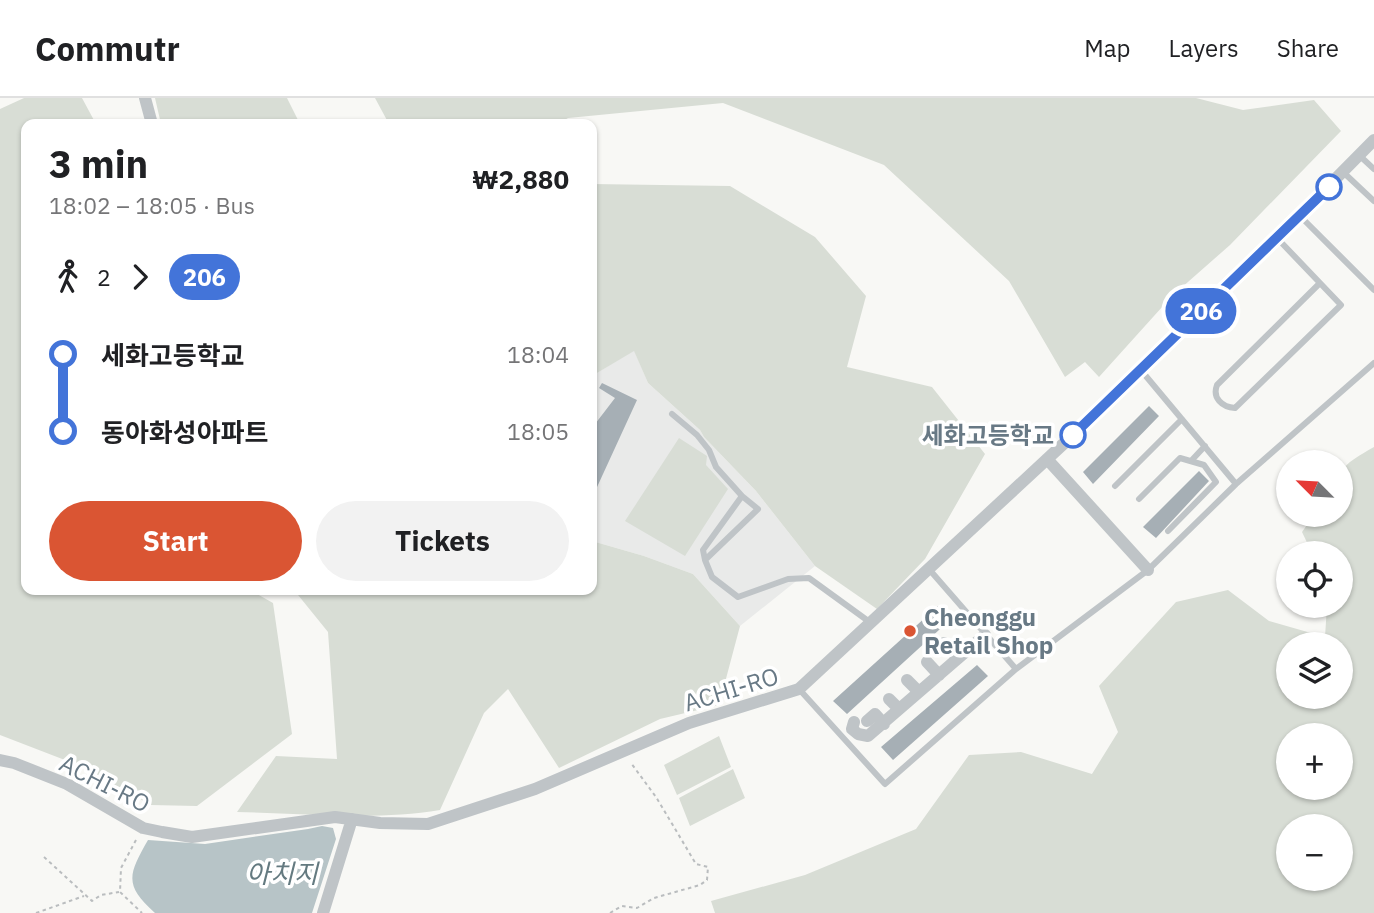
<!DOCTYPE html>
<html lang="en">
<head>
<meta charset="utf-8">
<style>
  body { margin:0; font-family:"IBM Plex Sans","Noto Sans KR",sans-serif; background:#f2f2f2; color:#202124; height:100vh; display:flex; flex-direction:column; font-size:26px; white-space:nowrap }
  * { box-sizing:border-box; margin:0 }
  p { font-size:23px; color:#757577 }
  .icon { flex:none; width:38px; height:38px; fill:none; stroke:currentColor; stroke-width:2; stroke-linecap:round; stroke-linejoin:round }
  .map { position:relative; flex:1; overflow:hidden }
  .sheet { position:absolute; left:21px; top:21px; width:576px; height:476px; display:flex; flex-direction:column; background:#fff; border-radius:14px; box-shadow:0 2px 5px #0004 }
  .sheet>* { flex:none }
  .badge { padding:0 14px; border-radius:23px; font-size:24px; line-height:46px }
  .needle { width:46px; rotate:294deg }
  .fabs { position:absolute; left:1276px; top:352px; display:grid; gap:14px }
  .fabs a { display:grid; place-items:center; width:77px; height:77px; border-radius:50%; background:#fff; box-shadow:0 2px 5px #0004; font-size:35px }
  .map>.badge { position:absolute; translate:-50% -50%; box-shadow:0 0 0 4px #fff }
  .legs { display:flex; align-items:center; gap:10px; height:77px; padding:0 28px; font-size:23px }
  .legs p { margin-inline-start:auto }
  .overview { display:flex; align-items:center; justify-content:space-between; height:119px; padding:0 28px }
  h1 { font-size:38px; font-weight:700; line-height:52px }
  .cta { display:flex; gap:14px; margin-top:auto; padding:14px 28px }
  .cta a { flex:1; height:80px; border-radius:42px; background:#da5533; color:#fff; font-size:28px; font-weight:700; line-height:80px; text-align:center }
  .cta a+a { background:#f2f2f2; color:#202124 }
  ul { padding:0 28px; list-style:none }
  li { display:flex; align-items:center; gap:24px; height:77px; font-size:26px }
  li i { display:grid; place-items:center; width:10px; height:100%; margin:0 9px; background:currentColor }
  li i::after { content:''; width:18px; height:18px; margin:-9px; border:5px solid; border-radius:50%; background:#fff }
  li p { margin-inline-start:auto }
  li:first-child i { background:linear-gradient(#0000 50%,currentColor 0) }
  li:last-child i { background:linear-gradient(currentColor 50%,#0000 0) }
  header { display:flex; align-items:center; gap:42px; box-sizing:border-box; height:98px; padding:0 35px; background:#fff; border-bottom:2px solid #e0e0e0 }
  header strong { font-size:33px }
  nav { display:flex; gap:38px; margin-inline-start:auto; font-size:24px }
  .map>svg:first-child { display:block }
  .built { fill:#e9eae9 }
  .green { fill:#d8ddd5; fill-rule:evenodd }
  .water { fill:#b7c4c7 }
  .building { fill:#a6afb5 }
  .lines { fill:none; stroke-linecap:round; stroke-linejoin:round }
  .path { stroke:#babdbf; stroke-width:2; stroke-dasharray:3.5 3.5; stroke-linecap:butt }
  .lane { stroke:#bfc4c7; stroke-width:6 }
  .street { stroke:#bfc4c7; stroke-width:12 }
  .line-1-casing { stroke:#fff; stroke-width:16 }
  .line-1 { stroke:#4374d9; stroke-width:10 }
  .stop-1-dot { fill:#fff; stroke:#4374d9; stroke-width:3.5 }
  .poi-dot { fill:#da5533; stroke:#fff; stroke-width:2.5 }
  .labels { text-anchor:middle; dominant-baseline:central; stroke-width:7; stroke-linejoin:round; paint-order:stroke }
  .stop-label { font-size:24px; font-weight:bold; fill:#687985; stroke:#fff; text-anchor:end }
  .poi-label { font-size:24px; font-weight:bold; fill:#687985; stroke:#fff; text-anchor:start }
  .street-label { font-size:24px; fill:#687985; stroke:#fff }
  .water-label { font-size:26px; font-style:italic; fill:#647a80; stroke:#fff }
</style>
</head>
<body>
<header>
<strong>Commutr</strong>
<nav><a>Map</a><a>Layers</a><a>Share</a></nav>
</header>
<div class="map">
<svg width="1374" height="815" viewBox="0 0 1374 815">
  <rect width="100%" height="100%" fill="#f8f8f5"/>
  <!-- built -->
  <path class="built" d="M634,252L648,285L700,332L704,339L756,393L815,468L740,528L693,476L644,458L592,443V278Z"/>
  <!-- green -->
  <path class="green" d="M24,0H82L96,26H26V492H250L273,505L292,636L197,708L151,707L83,669L0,637V11Z
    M155,0H287L300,26H161Z
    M375,0H1196L1243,12L1314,2L1341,33L1230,147L1172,198L1099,279L1085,264L1065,279L1009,183L884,67L723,5L568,20L558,26H389Z
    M592,86L730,88L815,139L866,198L847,269L932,289L985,356L925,461L877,511L815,468L756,393L704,339L700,332L648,285L634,253L592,278Z
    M679,340L707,358L706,367L728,391L685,458L625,423Z
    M1374,349V815H715L711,803L805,777L916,731L969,657L1021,654L1092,676L1118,634L1099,588L1176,504L1228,492L1269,523L1325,539L1327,508H1340V455H1312L1302,434L1314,417L1340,416C1340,372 1333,372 1374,349ZM1340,546V598H1288V546ZM1340,637V690H1288V637ZM1340,728V780H1288V728Z
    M592,443L644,458L693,476L740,528L719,607L660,621L559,670L508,591L484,615L440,712C377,723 302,715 237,714L276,658L337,661L328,534L294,492H592Z
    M719,638L731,669L677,697L664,667Z
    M733,671L745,700L690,728L679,700Z"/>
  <!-- water -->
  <path class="water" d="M322,728L333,730L336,741L312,815H155C124,787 128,777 148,742L205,746L308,731Z"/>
  <!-- building -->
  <path class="building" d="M602,285L637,302L592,400V330L615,300L599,290Z
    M1149,308L1159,318L1093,386L1083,374Z
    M1199,373L1209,383L1156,440L1143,429Z
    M938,508L951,521L847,616L833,603Z
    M977,567L988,578L893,662L881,649Z"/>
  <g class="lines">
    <!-- path -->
    <path class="path" d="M136,742L121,770L120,794L142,815
      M44,759L92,803L101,797L119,794
      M36,815L84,798
      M610,815L622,808L637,810L654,800L700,787L707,782L708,769L696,766L656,699L631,665"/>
    <!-- lane -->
    <path class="lane" d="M1360,58L1374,71
      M1343,74L1374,103
      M1300,118L1374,192
      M1277,140L1341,207L1235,310C1222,309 1212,300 1217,287L1320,185
      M1140,271L1236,386
      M672,316L697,337L709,352L716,369L742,398
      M1191,363L1205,348
      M1115,388L1182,321
      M1139,401L1180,360L1204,367L1216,384L1168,433
      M705,462L703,452L742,398L758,411L705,462L712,479L738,499L788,481L809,480L871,525
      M928,470L1016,571L1148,472L1236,386L1374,265
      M799,591L885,686L1016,571"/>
    <!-- street -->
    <path class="street" d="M145,0L152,26
      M1047,361L1148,472
      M944,545L958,560
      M927,564L939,577
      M907,582L919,594L985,537
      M889,601L899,611
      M867,623L875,616L884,626
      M854,624L852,631L858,636L868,638L919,594
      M0,662L14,665L67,686L143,730L162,734L192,739L335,719L380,725L428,726L535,691L689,625L799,591L1073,337L1277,140L1374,42
      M323,815L352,721"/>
  </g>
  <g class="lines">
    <defs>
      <path id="line-1" d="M1073,337L1329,89"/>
    </defs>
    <!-- line-1 casing -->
    <use href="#line-1" class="line-1-casing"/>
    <!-- line-1 -->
    <use href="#line-1" class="line-1"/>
  </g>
  <!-- markers -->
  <g class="stop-1-dot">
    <circle cx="1329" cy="89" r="12"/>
    <circle cx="1073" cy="337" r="12"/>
  </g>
  <circle class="poi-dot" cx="910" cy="533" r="7"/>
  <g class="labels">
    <!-- stop labels -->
    <g class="stop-label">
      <text x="1054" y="337">세화고등학교</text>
    </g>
    <!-- poi labels -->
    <g class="poi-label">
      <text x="924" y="519">Cheonggu<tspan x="924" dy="28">Retail Shop</tspan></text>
    </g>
    <!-- street labels -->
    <g class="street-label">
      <text transform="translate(731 591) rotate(-17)">ACHI-RO</text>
      <text transform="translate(105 685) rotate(27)">ACHI-RO</text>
    </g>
    <!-- water labels -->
    <g class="water-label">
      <text x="282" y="775">아치지</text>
    </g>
  </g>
</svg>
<div class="fabs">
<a><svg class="needle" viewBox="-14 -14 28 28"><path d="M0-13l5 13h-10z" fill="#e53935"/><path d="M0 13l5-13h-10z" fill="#757577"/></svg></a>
<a><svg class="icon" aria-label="locate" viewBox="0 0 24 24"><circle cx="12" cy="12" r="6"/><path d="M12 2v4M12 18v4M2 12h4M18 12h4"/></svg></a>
<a><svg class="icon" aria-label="layers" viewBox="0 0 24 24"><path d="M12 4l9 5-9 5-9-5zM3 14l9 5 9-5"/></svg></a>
<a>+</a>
<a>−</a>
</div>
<b class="badge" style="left:1201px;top:213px;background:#4374d9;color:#fff">206</b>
<section class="sheet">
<div class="overview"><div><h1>3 min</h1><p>18:02 – 18:05 · Bus</p></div><b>₩2,880</b></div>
<div class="legs"><svg class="icon" aria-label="walk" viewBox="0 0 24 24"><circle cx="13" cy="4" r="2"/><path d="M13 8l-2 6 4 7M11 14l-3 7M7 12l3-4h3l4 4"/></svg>2<svg class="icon" aria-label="forward" viewBox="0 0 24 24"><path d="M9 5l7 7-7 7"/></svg><b class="badge" style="background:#4374d9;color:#fff">206</b></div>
<ul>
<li><i style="color:#4374d9"></i><b>세화고등학교</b><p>18:04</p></li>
<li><i style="color:#4374d9"></i><b>동아화성아파트</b><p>18:05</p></li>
</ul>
<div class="cta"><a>Start</a><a>Tickets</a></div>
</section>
</div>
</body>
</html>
